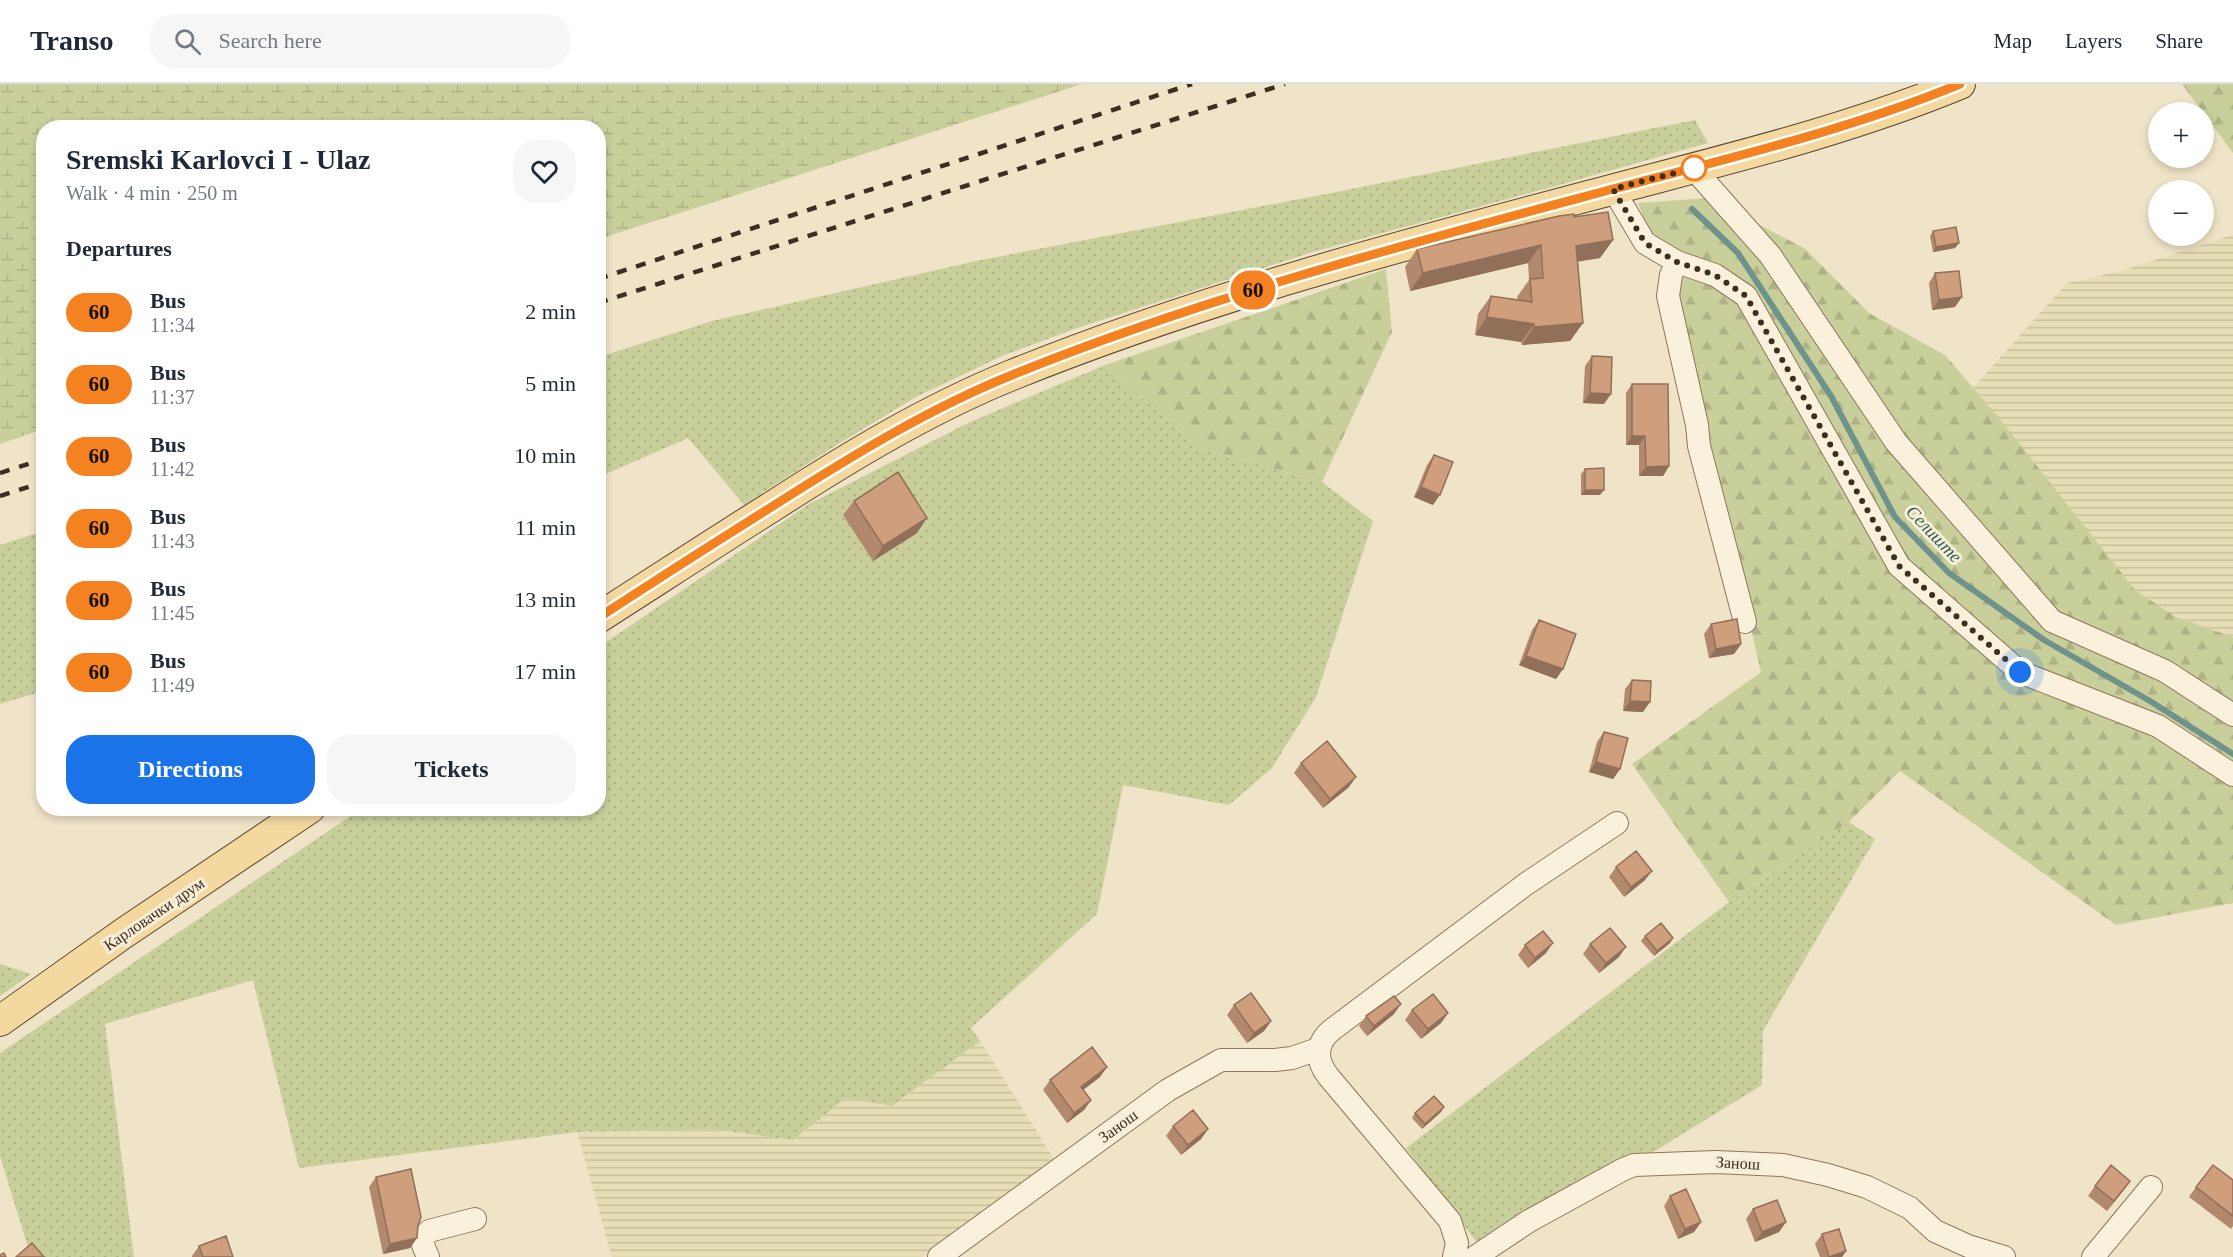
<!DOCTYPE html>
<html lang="en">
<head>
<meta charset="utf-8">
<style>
  body { margin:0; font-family:Georgia,serif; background:#f6f6f7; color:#1f2937; height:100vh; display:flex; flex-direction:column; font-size:22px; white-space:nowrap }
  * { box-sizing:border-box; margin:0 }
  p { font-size:20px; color:#747a83 }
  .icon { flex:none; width:33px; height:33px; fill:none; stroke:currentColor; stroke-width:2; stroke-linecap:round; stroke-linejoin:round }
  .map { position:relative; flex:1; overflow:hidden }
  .side { position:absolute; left:36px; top:36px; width:570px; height:696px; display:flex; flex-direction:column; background:#fff; border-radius:24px; box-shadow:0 3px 9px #0003 }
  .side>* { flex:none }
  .badge { padding:0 12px; border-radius:20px; font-size:21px; line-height:39px }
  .buttons { position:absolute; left:2148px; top:18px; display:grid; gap:12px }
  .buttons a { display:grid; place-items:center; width:66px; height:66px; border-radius:50%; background:#fff; box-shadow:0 3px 9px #0003; font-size:30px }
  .you { position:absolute; width:30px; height:30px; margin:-15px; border:4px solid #fff; border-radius:50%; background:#1a73e8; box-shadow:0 0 0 9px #1a73e833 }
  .map>.badge { position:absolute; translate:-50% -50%; box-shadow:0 0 0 3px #fff }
  h2 { padding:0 30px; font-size:22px; line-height:54px }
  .round { display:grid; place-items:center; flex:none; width:63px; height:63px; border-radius:24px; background:#f6f6f7 }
  .headline { display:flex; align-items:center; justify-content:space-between; height:102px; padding:0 30px }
  h1 { font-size:28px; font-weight:700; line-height:45px }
  .primary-button { display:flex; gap:12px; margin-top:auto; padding:12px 30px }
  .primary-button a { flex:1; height:69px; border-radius:24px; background:#1a73e8; color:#fff; font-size:24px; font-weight:700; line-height:69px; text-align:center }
  .primary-button a+a { background:#f6f6f7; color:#1f2937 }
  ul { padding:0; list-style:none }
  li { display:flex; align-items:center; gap:18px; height:72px; padding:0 30px }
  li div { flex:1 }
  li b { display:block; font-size:22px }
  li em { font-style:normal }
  li .badge { min-width:66px; font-weight:700; text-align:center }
  header { display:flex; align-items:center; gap:36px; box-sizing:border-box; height:84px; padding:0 30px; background:#fff; border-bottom:2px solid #e0e1e3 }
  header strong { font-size:28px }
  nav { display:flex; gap:33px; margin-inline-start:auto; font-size:21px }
  .search { width:420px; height:54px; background:#f6f6f7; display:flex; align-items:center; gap:15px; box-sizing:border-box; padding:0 21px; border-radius:24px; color:#747a83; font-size:22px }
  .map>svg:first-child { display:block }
  .farmland { fill:url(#farmland-rules) }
  .green { fill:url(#green-dots) }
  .forest { fill:url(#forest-firs) }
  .wetland { fill:url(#wetland-marsh) }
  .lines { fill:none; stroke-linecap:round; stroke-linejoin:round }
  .stream { stroke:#6f938a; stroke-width:6 }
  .minor-casing { stroke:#8d765c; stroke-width:24 }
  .major-casing { stroke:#5b4430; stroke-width:32 }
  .minor { stroke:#faf1dc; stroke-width:22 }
  .major { stroke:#f3d9a0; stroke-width:30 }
  .rail { stroke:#3d2e20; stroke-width:4.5; stroke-dasharray:10 10; stroke-linecap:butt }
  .wall { fill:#b2896c }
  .shaded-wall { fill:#916f58 }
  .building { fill:#cf9f7d; stroke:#916f58; stroke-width:1.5 }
  .line-casing { stroke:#fff; stroke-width:14 }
  .line { stroke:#f58220; stroke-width:9 }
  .walk { stroke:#3d2e20; stroke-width:6; stroke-dasharray:0 10.8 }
  .stop-dot { fill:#fff; stroke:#f58220; stroke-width:3 }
  .labels { text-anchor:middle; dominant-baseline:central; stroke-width:6; stroke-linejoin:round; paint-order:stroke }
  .street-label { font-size:16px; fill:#3d2e20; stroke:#f7eed8 }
  .water-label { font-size:18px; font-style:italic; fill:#2f5d5a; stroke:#f7eed8 }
</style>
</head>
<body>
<header>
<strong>Transo</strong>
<div class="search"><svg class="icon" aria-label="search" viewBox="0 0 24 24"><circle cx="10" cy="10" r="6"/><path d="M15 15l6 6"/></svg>Search here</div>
<nav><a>Map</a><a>Layers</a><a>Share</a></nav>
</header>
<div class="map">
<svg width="2233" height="1173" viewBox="0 0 2233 1173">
  <defs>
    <pattern id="farmland-rules" width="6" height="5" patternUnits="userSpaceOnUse" patternTransform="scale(1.5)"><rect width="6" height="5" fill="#e6deb5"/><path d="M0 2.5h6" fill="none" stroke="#c6bf9b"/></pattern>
    <pattern id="green-dots" width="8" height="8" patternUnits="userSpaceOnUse" patternTransform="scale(1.5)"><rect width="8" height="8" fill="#c9cf9b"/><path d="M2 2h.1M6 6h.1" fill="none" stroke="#aeb285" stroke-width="1.8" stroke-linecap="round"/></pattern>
    <pattern id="forest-firs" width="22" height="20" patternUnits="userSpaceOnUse" patternTransform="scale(1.5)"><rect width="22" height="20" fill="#c9cf9b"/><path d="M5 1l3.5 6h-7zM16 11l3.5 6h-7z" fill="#aeb285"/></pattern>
    <pattern id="wetland-marsh" width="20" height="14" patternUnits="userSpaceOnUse" patternTransform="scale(1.5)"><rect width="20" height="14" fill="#c9cf9b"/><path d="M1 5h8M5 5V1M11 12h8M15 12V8" fill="none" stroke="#aeb285"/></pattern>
  </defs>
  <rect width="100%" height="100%" fill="#f0e4c8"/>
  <!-- farmland -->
  <path class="farmland" d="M2233,151V553L2176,533L2135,506L1973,304L2067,199L2121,187Z
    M980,957L1054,1075L922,1173H612L577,1048L714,1045L793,1056L846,1014L892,1022Z"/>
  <!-- green -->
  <path class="green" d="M1695,36L1708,59L1552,103L1313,168L1080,243L1002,272L916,313L835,362L744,421L688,354L599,393V273L712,237L976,177L1331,109Z
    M1105,281L1201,365L1322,398L1373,437L1316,613L1272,684L1229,721L1123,701L1097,830L971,944L980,957L892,1022L846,1014L793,1056L714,1045L577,1048L299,1084L253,896L105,940L134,1173H31L0,1072V969L361,725L598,724L599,563L809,420L970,338Z
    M43,447V607L0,620V461Z
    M1849,738L1875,755L1763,947L1762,1001L1655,1067L1578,1097L1478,1160L1406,1064L1729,818Z
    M0,880L31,890L0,912Z"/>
  <!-- forest -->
  <path class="forest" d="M2182,0H2233V69Z
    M1708,114L1804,164L1869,229L1945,271L1999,334L2135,506L2176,533L2233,553V819L2116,841L1900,687L1849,738L1729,818L1632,680L1761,588L1689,273L1665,190L1638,119Z
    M1386,185L1392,248L1322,398L1201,365L1105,281Z"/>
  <!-- wetland -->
  <path class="wetland" d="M0,0H1082L599,155L598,44H44L43,345L0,360Z"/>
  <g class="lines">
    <!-- stream -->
    <path class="stream" d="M1692,125L1738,169L1831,312L1895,433L1949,489L2044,556L2150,617L2233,670"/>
    <defs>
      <path id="minor" d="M1693,84L1770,171L1896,358L2052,537L2165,587L2233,631
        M1613,105L1645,159L1677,178L1715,191L1746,212L1899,482L2020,588L2158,642L2233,691
        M1677,178L1671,191L1668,212L1697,341L1699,362L1745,538
        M428,1173L423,1161L424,1152L429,1147L475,1135
        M939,1173L1168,1006L1221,976H1275L1292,974L1318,965
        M1454,1173L1457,1159L1450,1137L1328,992C1315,975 1316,958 1333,945L1526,800L1617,739
        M1475,1173L1529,1137L1622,1086L1634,1081L1716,1078L1783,1081L1828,1091L1867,1103L1910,1124L1935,1147L1968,1162L2004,1173
        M2093,1173L2151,1103"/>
      <path id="major" d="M598,534C656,497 714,459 773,422C849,373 928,325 1012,291C1200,215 1396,163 1592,111C1715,78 1841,49 1960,0
        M0,937L124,849L310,724"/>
    </defs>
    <!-- minor casing -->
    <use href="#minor" class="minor-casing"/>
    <!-- major casing -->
    <use href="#major" class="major-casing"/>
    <!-- minor -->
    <use href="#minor" class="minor"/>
    <!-- major -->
    <use href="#major" class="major"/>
    <!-- rail -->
    <path class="rail" d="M598,195L1192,0
      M598,219L1285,0
      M0,389L44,375
      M0,412L44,398"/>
  </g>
  <!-- wall -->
  <path class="wall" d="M1574,133L1613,156L1600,174L1578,177L1583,239L1570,257L1522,261L1521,258L1475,251L1478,230L1491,212L1518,216L1517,213L1529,196L1528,179L1410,207L1405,183L1417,165Z
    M1933,147L1959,159L1955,164L1933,168L1930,152Z
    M1935,189L1955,223L1932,226L1929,199Z
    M1592,272L1604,320L1583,319L1585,282Z
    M1632,300L1669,382L1663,392H1639V361H1626V309Z
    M1434,371L1433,421L1414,413L1427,381Z
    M1585,385L1600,411H1581V390Z
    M854,417L917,449L873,477L843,431Z
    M1539,536L1563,585L1556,595L1519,581L1532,546Z
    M1711,540L1741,560L1734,570L1709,574L1704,550Z
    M1632,596L1643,628L1623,627L1625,605Z
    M1604,648L1620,685L1613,695L1589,688L1597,658Z
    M1301,679L1349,703L1323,724L1294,689Z
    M1616,783L1645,796L1624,813L1609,793Z
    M1645,852L1670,859L1654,872L1641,857Z
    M1590,860L1619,873L1599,889L1583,870Z
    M1525,861L1546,869L1528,884L1518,871Z
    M1234,921L1271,937L1264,947L1247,959L1227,931Z
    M1412,926L1448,929L1441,939L1421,955L1405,936Z
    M1394,930L1367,952L1359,942L1366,932Z
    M1100,993L1083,1006L1091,1016L1084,1026L1067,1039L1043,1006L1050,996Z
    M1441,1028L1422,1045L1412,1034L1415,1029Z
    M1173,1042L1208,1045L1201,1055L1181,1071L1166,1052Z
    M376,1093L418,1141L417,1154L410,1164L383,1170L369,1103Z
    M2233,1096V1142L2231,1145L2189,1113L2196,1103Z
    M2130,1097L2107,1127L2088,1112L2095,1102Z
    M1670,1112L1701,1138L1694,1148L1678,1155L1664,1122Z
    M1753,1125L1786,1138L1779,1148L1755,1158L1746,1135Z
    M1822,1150L1846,1167L1842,1173H1820L1815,1160Z
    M199,1162L233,1173H192V1172Z"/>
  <!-- shaded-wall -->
  <path class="shaded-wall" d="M1613,156L1600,174L1564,180L1576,162Z
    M1959,159L1955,164L1933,168L1936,163Z
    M1541,161L1528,179L1410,207L1423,189Z
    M1962,213L1955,223L1932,226L1939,216Z
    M1487,233L1534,240L1521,258L1475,251Z
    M1583,239L1570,257L1522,261L1534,243Z
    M1590,309L1611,310L1604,320L1583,319Z
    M1632,352H1645L1639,361H1626Z
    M1669,382L1663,392H1639L1646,383Z
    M1421,403L1440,411L1433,421L1414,413Z
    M1585,406H1604L1600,411H1581Z
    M927,434L917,449L873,477L883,462Z
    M1741,560L1734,570L1709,574L1716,565Z
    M1526,572L1563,585L1556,595L1519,581Z
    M1630,617L1650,618L1643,628L1623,627Z
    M1596,678L1620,685L1613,695L1589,688Z
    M1356,693L1349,703L1323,724L1330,715Z
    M1652,787L1645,796L1624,813L1631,803Z
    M1673,854L1670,859L1654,872L1657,867Z
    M1553,859L1546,869L1528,884L1535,874Z
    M1626,863L1619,873L1599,889L1606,879Z
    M1401,920L1394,930L1367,952L1374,942Z
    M1448,929L1441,939L1421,955L1428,945Z
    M1271,937L1264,947L1247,959L1254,949Z
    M1107,983L1100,993L1074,1013L1081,1003Z
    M1091,1016L1084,1026L1067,1039L1074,1029Z
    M1444,1023L1441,1028L1422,1045L1425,1040Z
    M1208,1045L1201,1055L1181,1071L1188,1061Z
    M2130,1097L2123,1107L2107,1127L2114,1117Z
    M1701,1138L1694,1148L1678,1155L1685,1145Z
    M1786,1138L1779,1148L1755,1158L1762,1148Z
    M417,1154L410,1164L383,1170L390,1160Z
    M1846,1167L1842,1173H1829Z"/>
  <!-- building -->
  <path class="building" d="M1608,128L1613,156L1576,162L1583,239L1534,243V240L1487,233L1491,212L1532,218L1530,195L1543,194L1541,161L1423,189L1417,165L1559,132L1574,130V133Z
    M1956,143L1959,159L1936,163L1933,147Z
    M1959,187L1962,213L1939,216L1935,189Z
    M1592,272L1612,273L1611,310L1590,309Z
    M1632,300H1668L1669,382L1646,383L1645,352H1632Z
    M1434,371L1453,378L1440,411L1421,403Z
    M1604,384V406H1585V385Z
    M898,388L927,434L883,462L854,417Z
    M1737,535L1741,560L1716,565L1711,540Z
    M1539,536L1576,550L1563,585L1526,572Z
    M1632,596L1651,597L1650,618L1630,617Z
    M1604,648L1628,654L1620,685L1596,678Z
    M1327,657L1356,693L1330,715L1301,679Z
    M1636,767L1652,787L1631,803L1616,783Z
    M1661,839L1673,854L1657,867L1645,852Z
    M1610,844L1626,863L1606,879L1590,860Z
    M1543,847L1553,859L1535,874L1525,861Z
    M1251,909L1271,937L1254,949L1234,921Z
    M1433,910L1448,929L1428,945L1412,926Z
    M1394,912L1401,920L1374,942L1366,932Z
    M1092,963L1107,983L1081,1003L1091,1016L1074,1029L1050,996Z
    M1434,1012L1444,1023L1425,1040L1415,1029Z
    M1193,1026L1208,1045L1188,1061L1173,1042Z
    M2111,1081L2130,1097L2114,1117L2095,1102Z
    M2213,1081L2233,1096V1132L2196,1103Z
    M411,1085L421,1133L418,1141L417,1154L390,1160L376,1093Z
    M1686,1105L1701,1138L1685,1145L1670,1112Z
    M1777,1116L1786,1138L1762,1148L1753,1125Z
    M1839,1145L1846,1167L1829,1173L1822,1150Z
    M226,1152L233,1173H203L199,1162Z
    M32,1159L44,1173H16Z
    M4,1169L6,1173H0V1171Z"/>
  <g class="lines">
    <defs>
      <path id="line" d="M598,534C656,496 714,459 773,422C850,373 928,325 1012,291C1207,212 1411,159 1613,105C1730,74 1848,46 1960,0"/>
    </defs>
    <!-- line casing -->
    <use href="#line" class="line-casing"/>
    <!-- line -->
    <use href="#line" class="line"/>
    <!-- walk -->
    <path class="walk" d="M1694,84L1613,105L1645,159L1677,178L1715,191L1746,212L1899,482L2020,588"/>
  </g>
  <!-- markers -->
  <circle class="stop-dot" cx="1694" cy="84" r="12"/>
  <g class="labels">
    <!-- street labels -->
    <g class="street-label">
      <text transform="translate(154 830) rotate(-34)">Карловачки друм</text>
      <text transform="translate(1118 1042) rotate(-36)">Занош</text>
      <text transform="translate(1738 1079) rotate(3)">Занош</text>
    </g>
    <!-- water labels -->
    <g class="water-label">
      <text transform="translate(1934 450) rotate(46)">Селиште</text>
    </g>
  </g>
</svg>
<div class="buttons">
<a>+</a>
<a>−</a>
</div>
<div class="you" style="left:2020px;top:588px"></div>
<b class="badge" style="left:1253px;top:206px;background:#f58220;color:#111">60</b>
<section class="side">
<div class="headline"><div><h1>Sremski Karlovci I - Ulaz</h1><p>Walk · 4 min · 250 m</p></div><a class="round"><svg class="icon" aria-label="heart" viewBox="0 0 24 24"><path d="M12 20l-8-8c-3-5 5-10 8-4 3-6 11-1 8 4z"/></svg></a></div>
<h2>Departures</h2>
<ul>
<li><span class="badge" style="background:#f58220;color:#111">60</span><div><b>Bus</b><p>11:34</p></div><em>2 min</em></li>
<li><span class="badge" style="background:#f58220;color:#111">60</span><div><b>Bus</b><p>11:37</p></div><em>5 min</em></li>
<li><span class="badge" style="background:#f58220;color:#111">60</span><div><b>Bus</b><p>11:42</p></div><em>10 min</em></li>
<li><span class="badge" style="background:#f58220;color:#111">60</span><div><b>Bus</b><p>11:43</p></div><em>11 min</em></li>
<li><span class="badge" style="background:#f58220;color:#111">60</span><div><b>Bus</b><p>11:45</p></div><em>13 min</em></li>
<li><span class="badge" style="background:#f58220;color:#111">60</span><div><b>Bus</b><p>11:49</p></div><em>17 min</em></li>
</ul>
<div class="primary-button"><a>Directions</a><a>Tickets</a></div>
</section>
</div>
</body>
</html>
